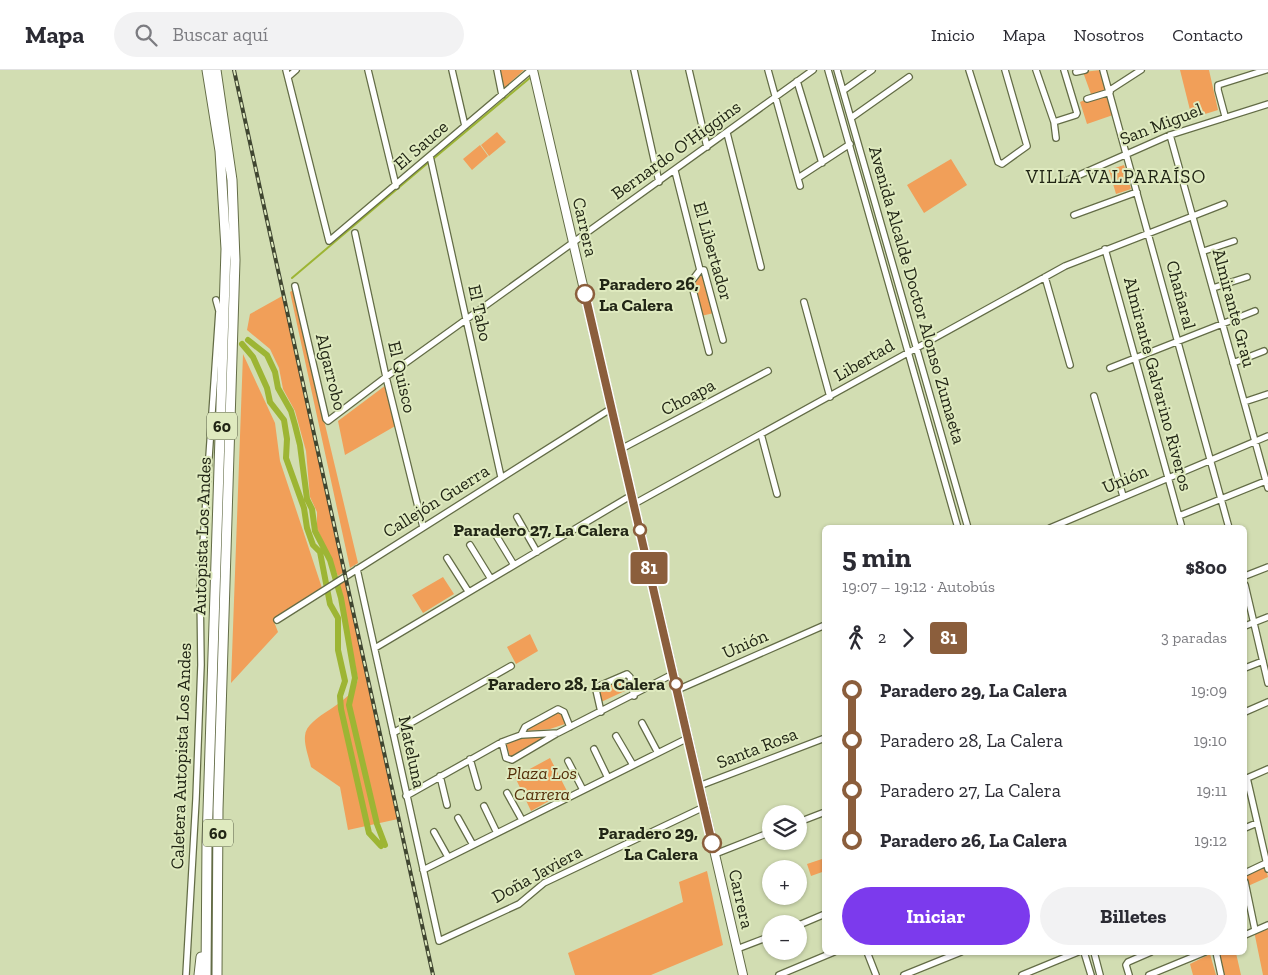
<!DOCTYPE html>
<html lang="es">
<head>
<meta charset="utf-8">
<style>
  body { margin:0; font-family:"Zilla Slab",serif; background:#f2f2f3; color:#2b2b33; height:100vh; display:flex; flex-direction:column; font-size:19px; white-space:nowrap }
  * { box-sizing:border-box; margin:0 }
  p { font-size:16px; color:#7c7c81 }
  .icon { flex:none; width:28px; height:28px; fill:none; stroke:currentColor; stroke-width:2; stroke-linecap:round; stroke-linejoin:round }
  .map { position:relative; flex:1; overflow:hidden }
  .drawer { position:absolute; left:822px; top:455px; width:425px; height:430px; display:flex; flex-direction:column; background:#fff; border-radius:8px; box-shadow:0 1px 4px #0004 }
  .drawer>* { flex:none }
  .badge { padding:0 10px; border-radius:4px; font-size:18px; line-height:32px }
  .tools { position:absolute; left:762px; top:735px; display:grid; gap:10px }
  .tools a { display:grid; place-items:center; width:45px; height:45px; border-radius:50%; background:#fff; box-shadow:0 1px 4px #0004; font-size:25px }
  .map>.badge { position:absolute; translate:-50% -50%; box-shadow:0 0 0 2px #fff }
  .legs { display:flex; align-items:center; gap:8px; height:55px; padding:0 20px; font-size:16px }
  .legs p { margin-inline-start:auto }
  .head { display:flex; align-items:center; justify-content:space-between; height:85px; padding:0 20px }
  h1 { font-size:28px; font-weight:800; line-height:38px }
  .button { display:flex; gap:10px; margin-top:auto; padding:10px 20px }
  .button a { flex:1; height:58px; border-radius:30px; background:#7c3aed; color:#fff; font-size:20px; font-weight:800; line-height:58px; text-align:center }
  .button a+a { background:#f2f2f3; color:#2b2b33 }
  ul { padding:0 20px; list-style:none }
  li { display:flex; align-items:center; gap:18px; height:50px; font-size:19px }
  li i { display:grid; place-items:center; width:8px; height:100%; margin:0 6px; background:currentColor }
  li i::after { content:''; width:12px; height:12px; margin:-6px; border:4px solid; border-radius:50%; background:#fff }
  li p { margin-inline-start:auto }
  li:first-child i { background:linear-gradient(#0000 50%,currentColor 0) }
  li:last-child i { background:linear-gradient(currentColor 50%,#0000 0) }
  header { display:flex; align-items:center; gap:30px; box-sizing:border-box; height:70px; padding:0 25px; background:#fff; border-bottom:1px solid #e1e1e2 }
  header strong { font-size:24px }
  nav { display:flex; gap:28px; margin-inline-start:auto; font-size:18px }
  .search { width:350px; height:45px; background:#f2f2f3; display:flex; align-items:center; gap:12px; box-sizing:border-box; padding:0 18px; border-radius:28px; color:#7c7c81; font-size:19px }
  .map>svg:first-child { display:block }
  .green { fill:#f19f59 }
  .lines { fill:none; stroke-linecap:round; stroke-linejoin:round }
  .stream { stroke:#9db534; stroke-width:2 }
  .canal { stroke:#9db534; stroke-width:6 }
  .minor-casing { stroke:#636c46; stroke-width:8 }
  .major-casing { stroke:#636c46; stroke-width:10 }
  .highway-casing { stroke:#636c46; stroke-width:11 }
  .minor { stroke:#fff; stroke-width:5.5 }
  .major { stroke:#fff; stroke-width:8 }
  .highway { stroke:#fff; stroke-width:9 }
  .rail-casing { stroke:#404631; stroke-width:4 }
  .rail { stroke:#dfeabf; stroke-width:2; stroke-dasharray:5.5; stroke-linecap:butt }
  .line-1-casing { stroke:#fff; stroke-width:11 }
  .line-1 { stroke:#8b5e3c; stroke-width:8 }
  .stop-1-dot { fill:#fff; stroke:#8b5e3c; stroke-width:2.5 }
  .labels { text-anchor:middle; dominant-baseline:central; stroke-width:4; stroke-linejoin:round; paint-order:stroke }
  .shield { fill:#dfeabf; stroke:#5a6048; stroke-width:1 }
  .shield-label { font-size:16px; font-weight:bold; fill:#212515 }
  .street-label { font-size:18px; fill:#212515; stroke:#dfeabf }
  .stop-label { font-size:18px; font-weight:bold; fill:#212515; stroke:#dfeabf; text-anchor:end }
  .park-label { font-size:18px; font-style:italic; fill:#552f0a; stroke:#dfeabf }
  .neighbourhood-label { font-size:19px; letter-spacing:1px; fill:#212515; stroke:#dfeabf }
</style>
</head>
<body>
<header>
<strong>Mapa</strong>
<div class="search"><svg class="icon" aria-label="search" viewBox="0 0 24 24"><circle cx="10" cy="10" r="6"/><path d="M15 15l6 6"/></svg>Buscar aquí</div>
<nav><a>Inicio</a><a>Mapa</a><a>Nosotros</a><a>Contacto</a></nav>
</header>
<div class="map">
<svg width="1268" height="905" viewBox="0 0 1268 905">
  <rect width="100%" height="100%" fill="#d2ddb2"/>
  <!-- green -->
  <path class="green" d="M498,0H524L503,19Z
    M1101,0L1113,45L1087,54L1080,32L1092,27L1083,2Z
    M1180,0H1209L1218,40L1192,48Z
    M497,62L506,72L489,86L481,75Z
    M480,75L488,86L472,100L463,89Z
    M951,89L967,115L924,143L907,115Z
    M1124,95L1131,119L1116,124L1109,100Z
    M704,202L714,243L701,246L692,212L700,203Z
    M293,220L358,493L350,498L290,222Z
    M284,225L344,502L338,506L317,458V442L310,427L306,381L295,341L283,319L279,298L270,279L247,260L250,244Z
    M243,284L275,353L280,391L322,518L273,549L278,562L231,613Z
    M386,315L397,355L345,385L338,351Z
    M443,507L454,524L423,543L412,525Z
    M347,509L398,749L348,760L340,717L311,697C309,688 304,675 305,666C306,645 353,635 358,609L339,514Z
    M530,564L538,581L516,594L507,577Z
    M625,607L627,620L601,632L598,619Z
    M561,641L565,654L550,659L526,661L525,658Z
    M548,666L510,687L506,673L522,667Z
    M550,688L567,721L531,741L515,707Z
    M825,788V801L811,806L807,794Z
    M1265,795L1268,807L1248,816L1246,804Z
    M707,801L723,875L651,905H575L568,883L683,832L679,812Z
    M1268,855V905H1263L1254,861Z
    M1215,883H1236L1241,905H1220Z
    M1210,884L1216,905H1193L1190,894Z"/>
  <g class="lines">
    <!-- stream -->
    <path class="stream" d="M433,89L531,7
      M292,208L429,92"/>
    <!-- canal -->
    <path class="canal" d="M248,270L267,285L275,302L278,318L291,341L295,355L300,375L307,429L312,439L315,461L330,490L341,528L355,608L349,635L377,754L385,775
      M242,274L253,287L267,318L270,332L284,350L287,369L286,388L304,438L307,458L313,475L320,482L330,534L338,548V580L345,611L340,626L341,639L369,763L381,776"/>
    <defs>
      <path id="minor" d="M286,0L329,171L531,0
        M368,0L396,116
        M452,0L465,56
        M497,0L502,25
        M634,0L659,112
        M689,0L707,77
        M768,0L800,116
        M828,0L958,458
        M837,0L968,458
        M969,0L998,92L1002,94L1027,76L1005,0
        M1036,0L1054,52L1056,68
        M1103,0L1229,458
        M1076,2L1085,0
        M288,7L296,0
        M797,11L822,93
        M844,20L872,0
        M1110,20L1141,0
        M1087,29L1110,22
        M1225,46L1218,20V15L1266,0
        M851,48L909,7
        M1054,52L1076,45L1077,43L1064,0
        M727,63L761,197
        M1170,65L1268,418
        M430,86L501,407
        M675,101L700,200H704L723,270
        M798,108L850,74
        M1068,110L1170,65L1268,34
        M1074,145L1137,122
        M355,163L386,307L423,457
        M1105,179L1182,458
        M1204,181L1234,171
        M700,200L691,212L709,282
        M1045,207L1070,295
        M295,216L326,349L328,351L386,307L813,0
        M1213,218L1247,207
        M804,232L830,327
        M1233,293L1264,281
        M1110,298L1255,241
        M1094,326L1123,426
        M1244,332L1268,324
        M761,364L777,424
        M621,379L768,301
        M634,434L1065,196L1224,134
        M1179,446L1268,410
        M517,447L537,482
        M1050,458L1268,366
        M494,462L514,495
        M470,475L491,509
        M447,488L468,521
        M357,499L439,871L519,834L544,813L704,737
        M1245,506L1268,497
        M1245,515L1268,613
        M277,550L612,338
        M1245,556L1268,547
        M375,578L632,425
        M1245,598L1263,591
        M677,620L825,555
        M601,642L596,620L599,616L627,604L630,607L634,626
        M1245,642L1268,632
        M642,653L658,683
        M393,663L511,596
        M521,665L525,657L558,639L564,642L570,657
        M616,666L633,695
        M502,672L506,688L512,690L556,664
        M594,679L608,708
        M470,689L478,717
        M568,691L583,720
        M440,706L447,735
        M1247,708L1268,799
        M1245,709L1268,699
        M699,716L825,668
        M507,723L522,750
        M406,726L502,672L521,665L558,663L673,604
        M484,736L497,763
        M458,748L473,775
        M799,752L825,742
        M1245,758L1257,753
        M434,762L448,787
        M715,784L771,762
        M423,800L688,668
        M1245,803L1266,793
        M1245,812L1255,860
        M799,855L825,844
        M1245,865L1268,855
        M737,879L771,866
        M867,882L876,905
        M1084,882L1091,905
        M1094,882L1100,905
        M1216,882L1221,905
        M186,905L196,729L201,595L200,518L219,241L216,230
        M779,905L834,882
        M904,905L961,882
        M1022,905L1078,882
        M1129,905L1126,895L1128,892L1151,882
        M1149,905L1205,882"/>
      <path id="major" d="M533,0L743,905"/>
      <path id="highway" d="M216,0L232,110L235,190L218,739L217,905
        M199,905L201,887
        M206,905L207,772L226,179L220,81L207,0"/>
    </defs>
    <!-- minor casing -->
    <use href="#minor" class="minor-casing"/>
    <!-- major casing -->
    <use href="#major" class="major-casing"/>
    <!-- highway casing -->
    <use href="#highway" class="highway-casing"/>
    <!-- minor -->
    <use href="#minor" class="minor"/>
    <!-- major -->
    <use href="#major" class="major"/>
    <!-- highway -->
    <use href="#highway" class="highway"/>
    <defs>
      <path id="rail" d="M234,0L433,905"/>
    </defs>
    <!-- rail casing -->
    <use href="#rail" class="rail-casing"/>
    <!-- rail -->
    <use href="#rail" class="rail"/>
  </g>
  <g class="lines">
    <defs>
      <path id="line-1" d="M585,224L712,773"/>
    </defs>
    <!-- line-1 casing -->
    <use href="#line-1" class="line-1-casing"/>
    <!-- line-1 -->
    <use href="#line-1" class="line-1"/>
  </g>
  <!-- markers -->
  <g class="stop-1-dot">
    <circle cx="585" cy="224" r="9"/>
    <circle cx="640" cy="460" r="6"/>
    <circle cx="676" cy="614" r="6"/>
    <circle cx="712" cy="773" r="9"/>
  </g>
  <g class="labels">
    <!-- shield labels -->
    <g class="shield">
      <rect x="207" y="342.5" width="30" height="27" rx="4"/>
      <rect x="203" y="749.5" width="30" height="27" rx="4"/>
    </g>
    <g class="shield-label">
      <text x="222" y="356">60</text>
      <text x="218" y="763">60</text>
    </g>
    <!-- street labels -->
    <g class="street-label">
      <text transform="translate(1161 54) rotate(-21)">San Miguel</text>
      <text transform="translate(421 75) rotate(-41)">El Sauce</text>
      <text transform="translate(676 80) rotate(-36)">Bernardo O'Higgins</text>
      <text transform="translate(585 157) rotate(77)">Carrera</text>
      <text transform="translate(713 181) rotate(74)">El Libertador</text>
      <text transform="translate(917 225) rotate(74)">Avenida Alcalde Doctor Alonso Zumaeta</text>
      <text transform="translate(1181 225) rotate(75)">Chañaral</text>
      <text transform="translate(1234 238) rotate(75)">Almirante Grau</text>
      <text transform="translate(480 243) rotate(78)">El Tabo</text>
      <text transform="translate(864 290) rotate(-30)">Libertad</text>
      <text transform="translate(331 302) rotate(76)">Algarrobo</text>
      <text transform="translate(402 307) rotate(77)">El Quisco</text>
      <text transform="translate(1158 314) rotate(75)">Almirante Galvarino Riveros</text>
      <text transform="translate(688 327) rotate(-28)">Choapa</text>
      <text transform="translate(1125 409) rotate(-23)">Unión</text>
      <text transform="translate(436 431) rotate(-32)">Callejón Guerra</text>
      <text transform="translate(202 466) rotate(-88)">Autopista Los Andes</text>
      <text transform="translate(745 574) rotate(-24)">Unión</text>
      <text transform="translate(757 678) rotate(-21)">Santa Rosa</text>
      <text transform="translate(412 682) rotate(78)">Mateluna</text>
      <text transform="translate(181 686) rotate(-88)">Caletera Autopista Los Andes</text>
      <text transform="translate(537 804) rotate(-29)">Doña Javiera</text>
      <text transform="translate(741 829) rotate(77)">Carrera</text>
    </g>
    <!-- stop labels -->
    <g class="stop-label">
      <text x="599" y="214" text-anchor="start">Paradero 26,<tspan x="599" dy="21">La Calera</tspan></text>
      <text x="629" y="460">Paradero 27, La Calera</text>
      <text x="665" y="614">Paradero 28, La Calera</text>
      <text x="698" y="763">Paradero 29,<tspan x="698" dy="21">La Calera</tspan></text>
    </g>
    <!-- park labels -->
    <g class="park-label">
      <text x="542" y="703">Plaza Los<tspan x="542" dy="21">Carrera</tspan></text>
    </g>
    <!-- neighbourhood labels -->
    <g class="neighbourhood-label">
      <text x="1116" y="106">VILLA VALPARAÍSO</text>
    </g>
  </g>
</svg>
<div class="tools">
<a><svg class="icon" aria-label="layers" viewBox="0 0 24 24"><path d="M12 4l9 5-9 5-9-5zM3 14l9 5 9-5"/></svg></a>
<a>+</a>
<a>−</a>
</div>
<b class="badge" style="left:649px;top:498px;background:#8b5e3c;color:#fff">81</b>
<section class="drawer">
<div class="head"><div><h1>5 min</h1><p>19:07 – 19:12 · Autobús</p></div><b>$800</b></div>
<div class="legs"><svg class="icon" aria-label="walk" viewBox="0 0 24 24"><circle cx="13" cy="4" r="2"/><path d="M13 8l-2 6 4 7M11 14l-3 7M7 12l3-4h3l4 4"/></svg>2<svg class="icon" aria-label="forward" viewBox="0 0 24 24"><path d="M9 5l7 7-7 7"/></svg><b class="badge" style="background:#8b5e3c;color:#fff">81</b><p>3 paradas</p></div>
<ul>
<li><i style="color:#8b5e3c"></i><b>Paradero 29, La Calera</b><p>19:09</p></li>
<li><i style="color:#8b5e3c"></i><span>Paradero 28, La Calera</span><p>19:10</p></li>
<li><i style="color:#8b5e3c"></i><span>Paradero 27, La Calera</span><p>19:11</p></li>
<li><i style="color:#8b5e3c"></i><b>Paradero 26, La Calera</b><p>19:12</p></li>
</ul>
<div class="button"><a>Iniciar</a><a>Billetes</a></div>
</section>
</div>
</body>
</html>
